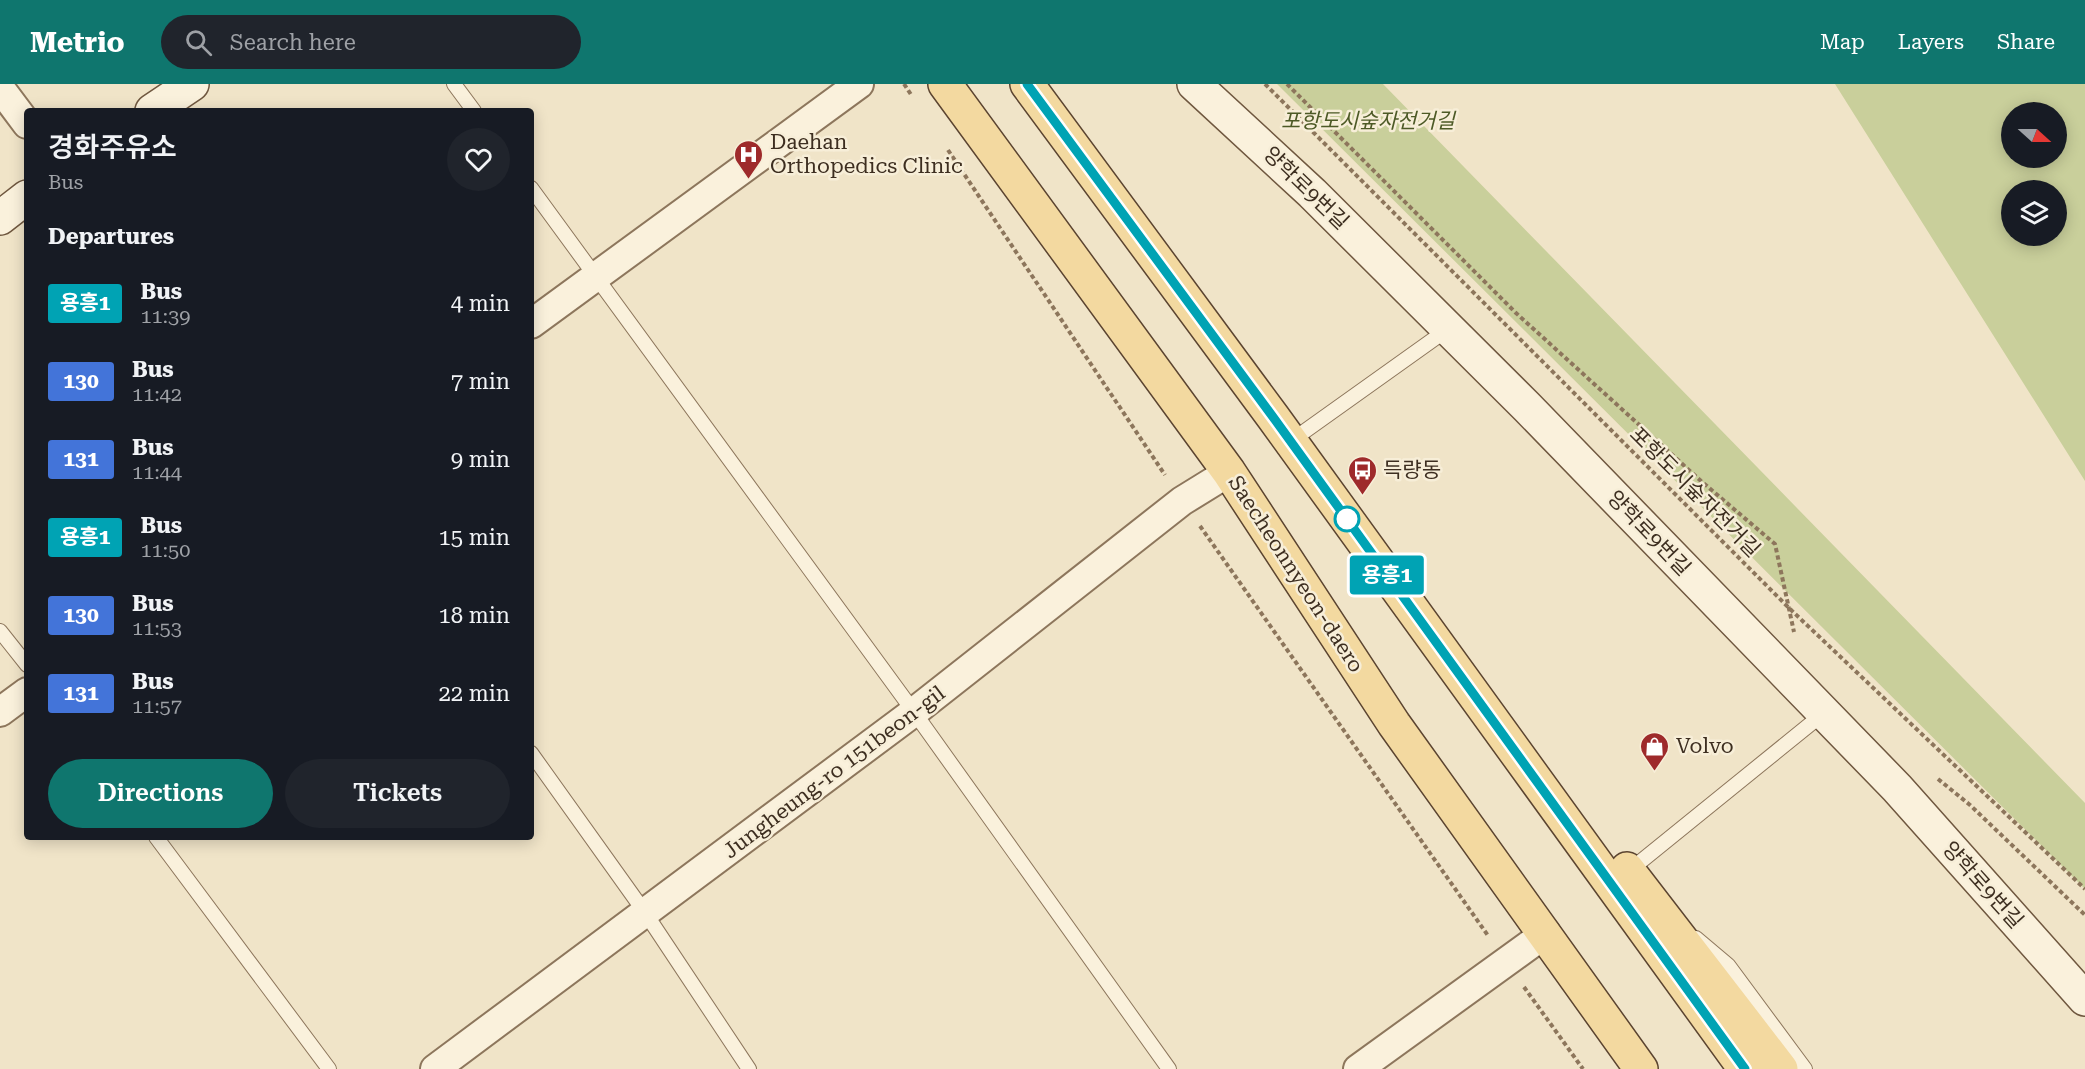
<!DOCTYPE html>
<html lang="en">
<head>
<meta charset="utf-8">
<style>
  body { margin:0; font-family:"Roboto Serif","Noto Sans KR",serif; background:#20242c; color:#f1f3f6; height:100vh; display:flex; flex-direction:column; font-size:22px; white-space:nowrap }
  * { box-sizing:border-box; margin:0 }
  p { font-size:20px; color:#9ea1a6 }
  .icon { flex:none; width:33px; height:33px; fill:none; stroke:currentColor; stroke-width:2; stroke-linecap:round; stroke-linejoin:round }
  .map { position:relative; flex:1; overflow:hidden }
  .panel { position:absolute; left:24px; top:24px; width:510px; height:732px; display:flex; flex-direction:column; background:#171b24; border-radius:6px; box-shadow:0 3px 15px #0003 }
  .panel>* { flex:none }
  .badge { padding:0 12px; border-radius:4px; font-size:21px; line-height:39px }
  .needle { width:39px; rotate:111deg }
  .tools { position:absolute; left:2001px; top:18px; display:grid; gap:12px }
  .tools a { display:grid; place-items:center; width:66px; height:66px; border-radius:50%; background:#171b24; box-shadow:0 3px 15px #0003; font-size:30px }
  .map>.badge { position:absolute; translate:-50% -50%; box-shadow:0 0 0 3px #fff }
  h2 { padding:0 24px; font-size:22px; line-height:54px }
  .round { display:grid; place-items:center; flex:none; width:63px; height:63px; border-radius:32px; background:#20242c }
  .headline { display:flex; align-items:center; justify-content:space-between; height:102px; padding:0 24px }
  h1 { font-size:28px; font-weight:600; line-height:45px }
  .action { display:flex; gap:12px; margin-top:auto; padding:12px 24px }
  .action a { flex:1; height:69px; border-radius:36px; background:#0f766e; color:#fff; font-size:24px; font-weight:600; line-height:69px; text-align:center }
  .action a+a { background:#20242c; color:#f1f3f6 }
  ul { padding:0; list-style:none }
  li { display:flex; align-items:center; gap:18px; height:78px; padding:0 24px }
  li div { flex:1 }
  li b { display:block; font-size:22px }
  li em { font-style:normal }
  li .badge { min-width:66px; font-weight:700; text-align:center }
  header { display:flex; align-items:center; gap:36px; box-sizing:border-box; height:84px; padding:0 30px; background:#0f766e; color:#fff }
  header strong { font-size:28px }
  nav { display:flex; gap:33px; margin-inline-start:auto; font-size:21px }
  .search { width:420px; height:54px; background:#20242c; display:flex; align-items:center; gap:15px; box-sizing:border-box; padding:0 21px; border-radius:33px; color:#9ea1a6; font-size:22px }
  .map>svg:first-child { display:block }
  .green { fill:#c9cf9b; fill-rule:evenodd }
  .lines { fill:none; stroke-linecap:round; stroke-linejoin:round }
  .lane-casing { stroke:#8d765c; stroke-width:16 }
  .street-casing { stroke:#8d765c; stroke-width:32 }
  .secondary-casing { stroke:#6f573f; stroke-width:36 }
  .primary-casing { stroke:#5b4430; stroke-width:36 }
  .path { stroke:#8d765c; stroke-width:4; stroke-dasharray:4.5 3; stroke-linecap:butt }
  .lane { stroke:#faf1dc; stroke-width:14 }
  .street { stroke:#faf1dc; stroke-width:28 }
  .secondary { stroke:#faf1dc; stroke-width:33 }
  .primary { stroke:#f3d9a0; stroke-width:33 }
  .line-casing { stroke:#fff; stroke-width:14 }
  .line { stroke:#00a3b4; stroke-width:9 }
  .stop-dot { fill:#fff; stroke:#00a3b4; stroke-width:3 }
  .labels { text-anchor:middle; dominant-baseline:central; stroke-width:5; stroke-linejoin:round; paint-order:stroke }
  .park-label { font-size:21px; font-style:italic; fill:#4d5a26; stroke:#f7eed8 }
  .poi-label { font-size:21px; fill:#3d2e20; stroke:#f7eed8; text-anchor:start }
  .street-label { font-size:21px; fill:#3d2e20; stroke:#f7eed8 }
</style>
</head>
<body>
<header>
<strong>Metrio</strong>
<div class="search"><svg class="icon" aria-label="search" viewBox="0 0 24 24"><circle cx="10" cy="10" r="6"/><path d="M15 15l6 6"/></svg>Search here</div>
<nav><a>Map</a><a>Layers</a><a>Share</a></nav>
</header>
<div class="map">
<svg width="2085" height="985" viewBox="0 0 2085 985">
  <rect width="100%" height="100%" fill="#f0e4c8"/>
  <!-- green -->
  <path class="green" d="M1277,0H1383L2085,719V805Z
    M1835,0H2085V397ZM2012,28H2056V74H2012ZM2012,106H2056V152H2012Z"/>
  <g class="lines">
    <defs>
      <path id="lane" d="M454,0L474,27
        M531,104L914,628L1169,985
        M1291,357L1448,245
        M0,547L27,581
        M531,669L646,830L749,985
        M156,753L329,985
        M1629,787L1824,629
        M1696,854L1728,881L1805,985"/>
      <path id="street" d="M0,4L27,40
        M531,240L859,0
        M0,628L27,608
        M435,985L914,628L1182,417L1229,388
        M1358,985L1546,849"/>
      <path id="secondary" d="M1194,0L1312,109L1527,323L1897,704L2085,915
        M152,27L192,0
        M0,134L27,113"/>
      <path id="primary" d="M945,0L1229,388L1394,640L1641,985
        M1027,0L1273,333L1745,985
        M1627,785L1781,985"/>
    </defs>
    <!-- lane casing -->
    <use href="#lane" class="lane-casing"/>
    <!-- street casing -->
    <use href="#street" class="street-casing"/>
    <!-- secondary casing -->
    <use href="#secondary" class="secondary-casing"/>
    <!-- primary casing -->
    <use href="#primary" class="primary-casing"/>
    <!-- path -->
    <path class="path" d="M904,0L912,12
      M1265,0L1789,524L2085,805
      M1287,0L1516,229L1701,397L1775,460L1794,548
      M948,66L1165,391
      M1200,442L1489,853
      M1938,695L1970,721L2085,831
      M1524,903L1583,985"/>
    <!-- lane -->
    <use href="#lane" class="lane"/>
    <!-- street -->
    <use href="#street" class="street"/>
    <!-- secondary -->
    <use href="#secondary" class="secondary"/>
    <!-- primary -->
    <use href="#primary" class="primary"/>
  </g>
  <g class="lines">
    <defs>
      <path id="line" d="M1027,0L1273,333L1745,985"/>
    </defs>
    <!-- line casing -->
    <use href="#line" class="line-casing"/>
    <!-- line -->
    <use href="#line" class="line"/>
  </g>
  <!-- icons -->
  <defs>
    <symbol id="hospital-pin" viewBox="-11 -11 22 30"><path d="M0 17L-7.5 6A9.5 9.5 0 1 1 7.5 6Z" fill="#9e2a2b" stroke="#f7eed8"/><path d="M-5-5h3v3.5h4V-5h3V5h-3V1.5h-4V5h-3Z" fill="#fff"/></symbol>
    <symbol id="bus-pin" viewBox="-11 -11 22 30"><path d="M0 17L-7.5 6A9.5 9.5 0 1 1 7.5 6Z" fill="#9e2a2b" stroke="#f7eed8"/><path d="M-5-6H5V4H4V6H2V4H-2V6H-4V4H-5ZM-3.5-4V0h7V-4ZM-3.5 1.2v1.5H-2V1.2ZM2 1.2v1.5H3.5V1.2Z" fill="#fff"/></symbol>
    <symbol id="shop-pin" viewBox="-11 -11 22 30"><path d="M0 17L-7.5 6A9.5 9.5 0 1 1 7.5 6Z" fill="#9e2a2b" stroke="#f7eed8"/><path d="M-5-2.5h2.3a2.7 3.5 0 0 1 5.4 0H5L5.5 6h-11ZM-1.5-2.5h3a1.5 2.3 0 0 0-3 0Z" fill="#fff"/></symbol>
  </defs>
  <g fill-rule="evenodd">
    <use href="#hospital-pin" x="732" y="54" width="33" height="45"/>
    <use href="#bus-pin" x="1346" y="370" width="33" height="45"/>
    <use href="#shop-pin" x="1638" y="646" width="33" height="45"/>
  </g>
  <!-- markers -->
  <circle class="stop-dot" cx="1347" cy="435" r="12"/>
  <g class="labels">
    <!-- park labels -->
    <g class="park-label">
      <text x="1368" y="37">포항도시숲자전거길</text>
    </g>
    <!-- poi labels -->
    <g class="poi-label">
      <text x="770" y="58">Daehan<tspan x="770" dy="24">Orthopedics Clinic</tspan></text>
      <text x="1383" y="386">득량동</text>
      <text x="1676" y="662">Volvo</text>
    </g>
    <!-- street labels -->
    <g class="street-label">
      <text transform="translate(1306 104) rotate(44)">양학로9번길</text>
      <text transform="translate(1695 408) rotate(45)">포항도시숲자전거길</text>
      <text transform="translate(1649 449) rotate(46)">양학로9번길</text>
      <text transform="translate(1296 490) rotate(57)">Saecheonnyeon-daero</text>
      <text transform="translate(834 688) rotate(-37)">Jungheung-ro 151beon-gil</text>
      <text transform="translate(1983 801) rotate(48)">양학로9번길</text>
    </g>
  </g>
</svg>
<div class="tools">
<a><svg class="needle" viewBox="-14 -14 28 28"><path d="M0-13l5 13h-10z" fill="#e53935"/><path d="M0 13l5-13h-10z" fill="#9ea1a6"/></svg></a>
<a><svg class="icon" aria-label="layers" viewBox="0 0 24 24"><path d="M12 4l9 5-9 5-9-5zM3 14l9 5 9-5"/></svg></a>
</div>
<b class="badge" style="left:1387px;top:491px;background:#00a3b4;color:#fff">용흥1</b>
<section class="panel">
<div class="headline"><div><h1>경화주유소</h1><p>Bus</p></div><a class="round"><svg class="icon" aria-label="heart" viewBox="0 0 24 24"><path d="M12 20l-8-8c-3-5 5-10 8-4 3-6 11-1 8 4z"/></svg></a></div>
<h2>Departures</h2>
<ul>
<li><span class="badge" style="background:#00a3b4;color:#fff">용흥1</span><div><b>Bus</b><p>11:39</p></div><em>4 min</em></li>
<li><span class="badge" style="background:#4374d9;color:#fff">130</span><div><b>Bus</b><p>11:42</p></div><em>7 min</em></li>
<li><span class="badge" style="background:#4374d9;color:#fff">131</span><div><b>Bus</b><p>11:44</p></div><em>9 min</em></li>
<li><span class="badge" style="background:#00a3b4;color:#fff">용흥1</span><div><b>Bus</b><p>11:50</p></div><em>15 min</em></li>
<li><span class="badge" style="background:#4374d9;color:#fff">130</span><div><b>Bus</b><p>11:53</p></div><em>18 min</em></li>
<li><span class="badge" style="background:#4374d9;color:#fff">131</span><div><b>Bus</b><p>11:57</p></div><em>22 min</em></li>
</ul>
<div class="action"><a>Directions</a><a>Tickets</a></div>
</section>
</div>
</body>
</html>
